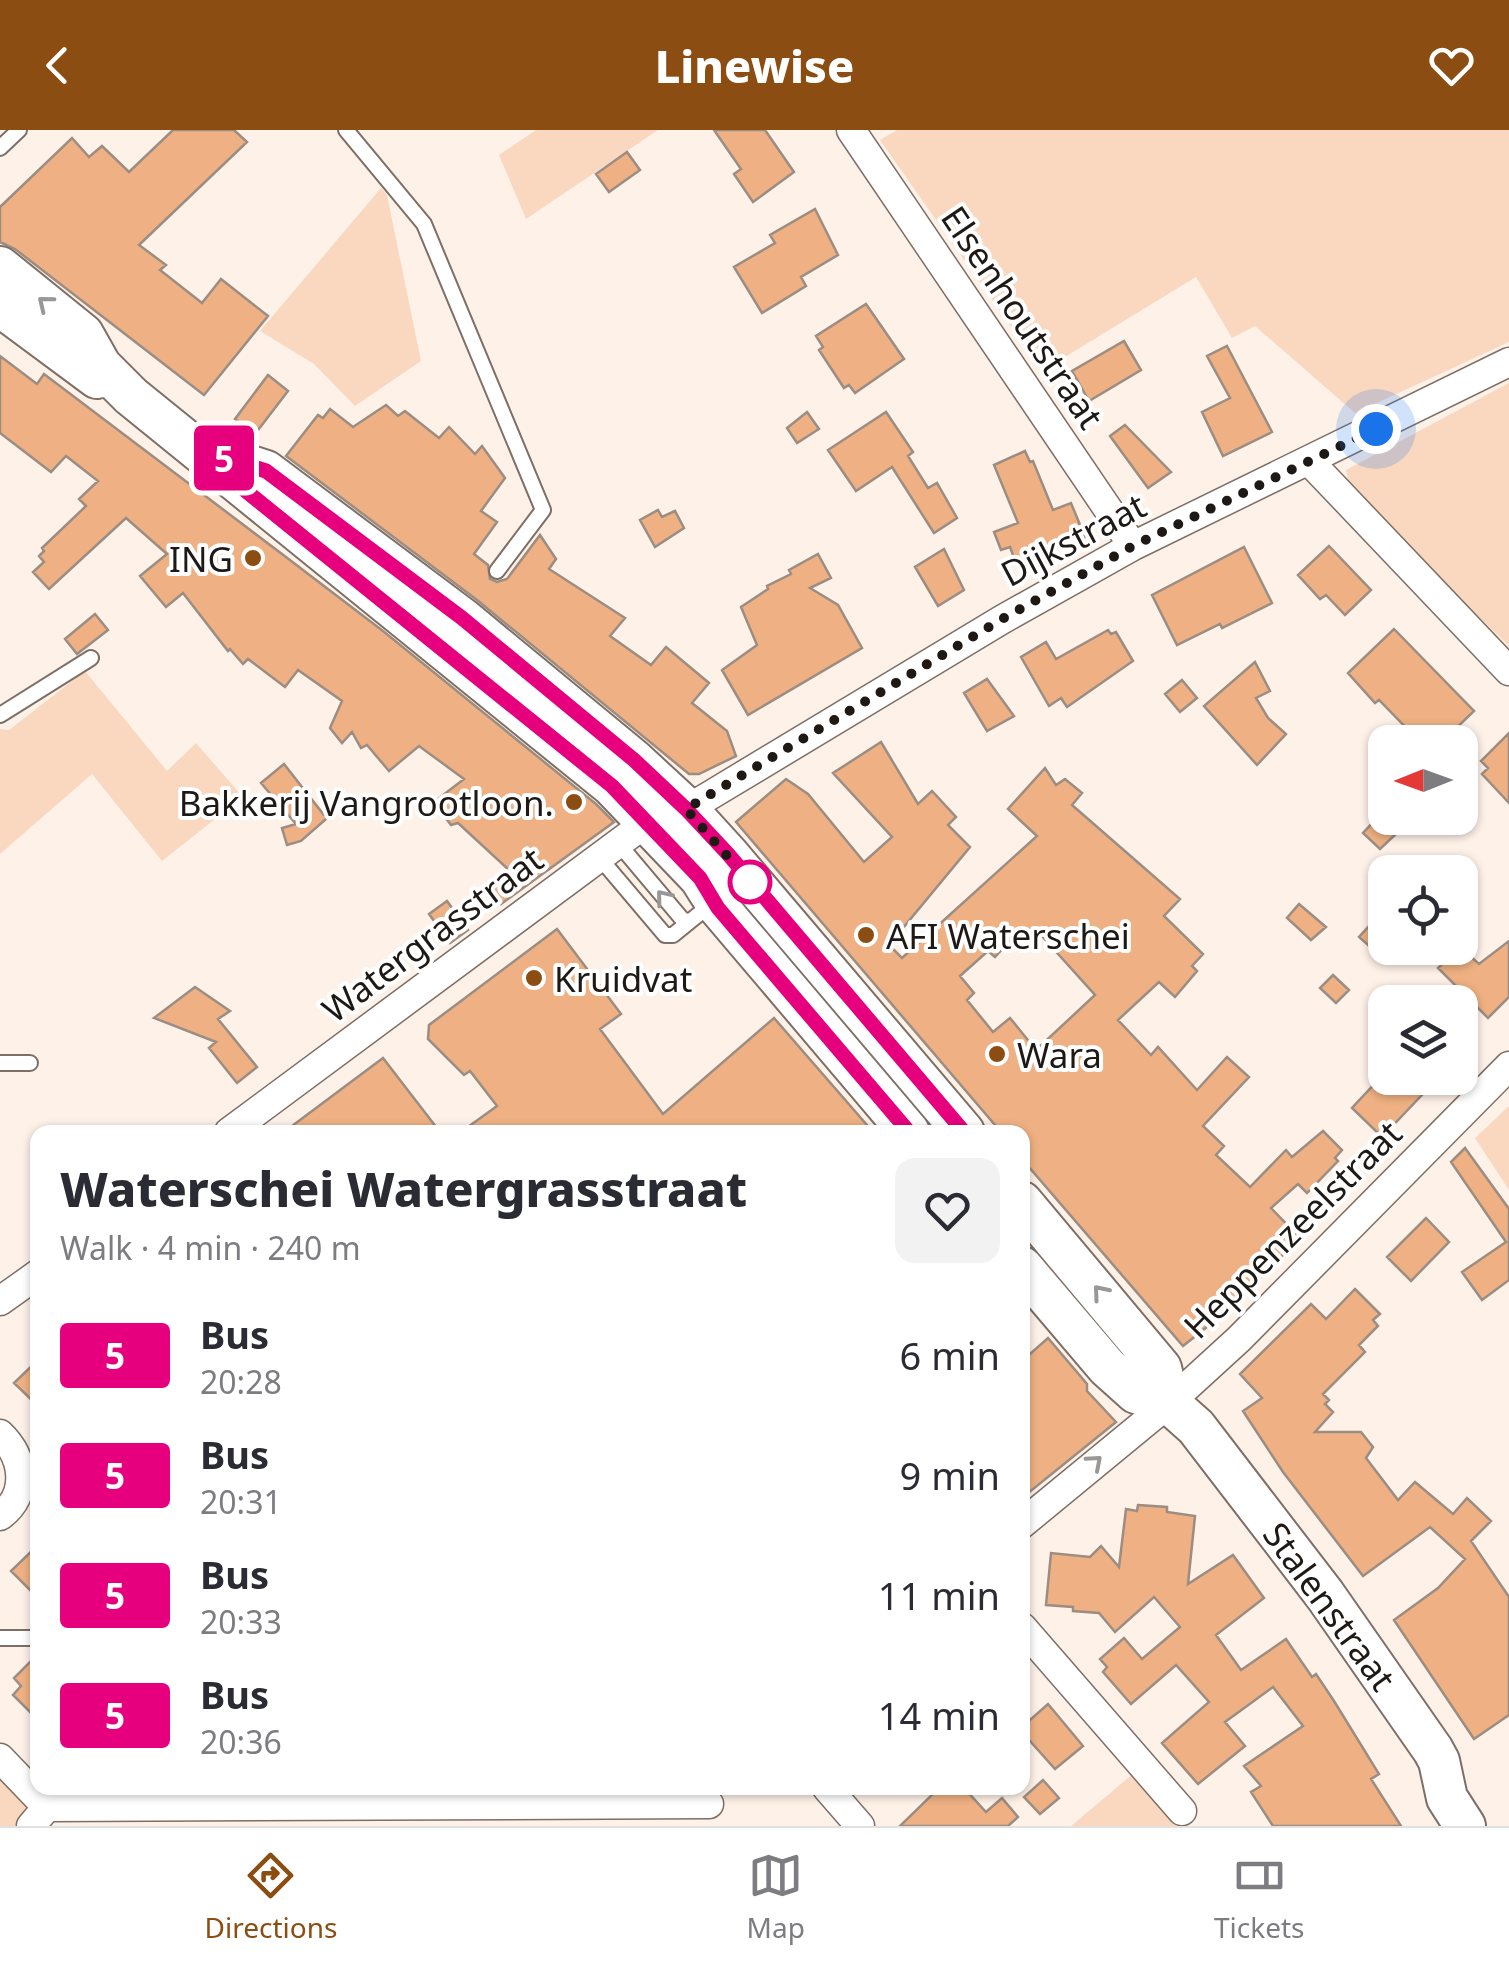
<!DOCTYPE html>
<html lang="en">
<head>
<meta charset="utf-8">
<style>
  body { margin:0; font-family:"Noto Sans",sans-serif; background:#f2f2f3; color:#2b2b33; height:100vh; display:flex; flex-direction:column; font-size:38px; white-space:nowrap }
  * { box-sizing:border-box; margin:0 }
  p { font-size:32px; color:#7c7c81 }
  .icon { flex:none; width:55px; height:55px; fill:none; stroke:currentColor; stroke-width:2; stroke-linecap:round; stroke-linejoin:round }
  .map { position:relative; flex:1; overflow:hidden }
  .panel { position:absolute; left:30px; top:995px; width:1000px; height:670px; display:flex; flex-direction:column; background:#fff; border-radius:20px; box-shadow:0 2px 8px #0004 }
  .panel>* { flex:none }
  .badge { padding:0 20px; border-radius:8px; font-size:35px; line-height:65px }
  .needle { width:65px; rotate:269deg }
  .buttons { position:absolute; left:1368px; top:595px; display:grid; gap:20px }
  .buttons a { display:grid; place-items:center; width:110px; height:110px; border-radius:20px; background:#fff; box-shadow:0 2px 8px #0004; font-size:50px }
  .you { position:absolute; width:50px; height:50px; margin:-25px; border:8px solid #fff; border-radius:50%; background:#1a73e8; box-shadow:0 0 0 15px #1a73e833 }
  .map>.badge { position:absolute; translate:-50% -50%; box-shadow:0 0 0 5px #fff }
  .round { display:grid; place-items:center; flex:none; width:105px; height:105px; border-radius:20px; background:#f2f2f3 }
  .headline { display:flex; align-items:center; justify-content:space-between; height:170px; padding:0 30px }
  h1 { font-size:48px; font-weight:800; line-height:75px }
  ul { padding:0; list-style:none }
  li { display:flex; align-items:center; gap:30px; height:120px; padding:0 30px }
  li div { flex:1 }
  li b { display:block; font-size:38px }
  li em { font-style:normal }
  li .badge { min-width:110px; font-weight:700; text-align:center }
  header { display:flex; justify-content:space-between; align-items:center; height:130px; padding:0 30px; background:#8b4d11; color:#fff; font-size:45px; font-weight:800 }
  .tabs { display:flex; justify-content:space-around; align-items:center; height:140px; border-top:2px solid #e1e1e2; background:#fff; font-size:28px; color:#7c7c81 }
  .tabs a { display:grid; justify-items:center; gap:5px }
  .tabs .active { color:#8b4d11 }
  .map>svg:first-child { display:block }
  .green { fill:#fad8c0 }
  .building { fill:#efb183; stroke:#9c8d83; stroke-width:2.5; fill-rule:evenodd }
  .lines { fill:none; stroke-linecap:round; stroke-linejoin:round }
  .lane-casing { stroke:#7d6f65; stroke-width:18 }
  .street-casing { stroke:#7d6f65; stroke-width:31 }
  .secondary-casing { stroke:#7d6f65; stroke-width:44 }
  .lane { stroke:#fff; stroke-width:14 }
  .street { stroke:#fff; stroke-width:28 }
  .secondary { stroke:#fff; stroke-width:40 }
  .oneway { stroke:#9a9896 }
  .line-casing { stroke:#fff; stroke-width:22 }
  .line { stroke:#e6007e; stroke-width:15 }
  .walk { stroke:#1e1915; stroke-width:10; stroke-dasharray:0 18 }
  .poi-dot { fill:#8b4d11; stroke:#fff; stroke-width:4 }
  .stop-dot { fill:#fff; stroke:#e6007e; stroke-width:5 }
  .labels { text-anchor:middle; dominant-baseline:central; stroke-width:8; stroke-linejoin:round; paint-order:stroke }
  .street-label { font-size:35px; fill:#1e1915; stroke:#fff }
  .poi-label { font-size:35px; fill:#1e1915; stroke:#fff; text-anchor:start }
</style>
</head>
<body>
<header><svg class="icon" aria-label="back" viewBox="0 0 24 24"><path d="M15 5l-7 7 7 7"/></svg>Linewise<svg class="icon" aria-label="heart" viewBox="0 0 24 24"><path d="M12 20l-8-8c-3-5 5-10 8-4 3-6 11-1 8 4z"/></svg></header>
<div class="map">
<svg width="1509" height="1696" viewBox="0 0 1509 1696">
  <rect width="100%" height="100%" fill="#fef1e8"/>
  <!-- green -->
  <path class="green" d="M536,0H658L526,89L499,25Z
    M897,0H1509V212L1355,283L1255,196L1232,208L1196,147L1042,241L880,10Z
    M381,58L387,65L421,231L355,276L314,234L260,201Z
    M1509,253V516L1362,373L1349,355L1346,340Z
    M85,541L167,641L196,613L243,667L162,731L92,644L0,724V599L9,600Z
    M1509,976V1060L1475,1008Z
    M0,1636L31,1671L25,1696H0Z
    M1134,1643L1177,1696H1071Z"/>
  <!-- building -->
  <path class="building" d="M173,0H234L247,12L139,115L166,135L160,140L202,173L221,149L268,186L204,265L15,119L0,112V77L72,8L89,27L102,16L129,42Z
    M714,0H765L794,42L753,72L734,44L741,39Z
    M627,22L640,40L609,62L596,44Z
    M815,79L838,125L801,147L806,156L762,183L734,137L775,113L770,105Z
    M866,174L904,229L855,263L849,255L844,258L819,220L823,217L816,206Z
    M1124,211L1141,240L1089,271L1072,241Z
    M1227,216L1272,302L1223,326L1202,282L1230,268L1207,226Z
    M0,226L37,254L44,244L282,424L383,501L596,674L614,692L501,774L488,755L509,740L458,693L451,695L434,672L464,649L419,616L389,641L367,615L361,618L352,602L342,613L330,598L342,571L298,540L285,557L248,529L243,534L230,519L228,521L183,463L166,477L140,446L167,424L126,388L49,459L33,442L44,432L39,426L44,421L42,418L86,376L79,369L98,351L66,326L51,342L0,303Z
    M268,245L288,261L255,304L235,289Z
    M386,275L398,286L405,281L439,308L449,297L475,324L482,316L505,348L481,381L497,392L474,424L488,435L490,449L497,452L507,449L540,405L556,429L549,439L625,488L610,506L651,535L666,517L709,553L692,573L727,601L736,626L699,644H689L477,470L286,326L318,285L323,288L330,279L353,297Z
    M807,282L819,299L797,313L787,298Z
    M886,282L913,322L908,326L928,358L937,353L957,388L934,403L892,337L856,361L828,320Z
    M1125,295L1171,342L1148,358L1110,306Z
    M1025,321L1030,332L1033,331L1053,380L1071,373L1085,407L1016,433L1010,417L1001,420L994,402L1018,393L994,335Z
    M658,380L662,387L675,381L684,398L655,417L640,390Z
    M1329,416L1371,460L1345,485L1326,465L1320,469L1298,445Z
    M1244,417L1272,473L1222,498L1220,494L1177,515L1152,465Z
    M944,419L964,460L938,476L915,437Z
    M818,424L831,448L810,458L838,475L862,518L748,585L722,540L757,515L741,477L768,459L767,456L791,444L789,440Z
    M95,484L108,500L77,524L65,509Z
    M1394,499L1474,581L1442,612H1420L1379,570L1375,573L1348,543Z
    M1108,500L1111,504L1116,502L1133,531L1067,577L1061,568L1049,576L1021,527L1046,512L1056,529Z
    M1255,532L1270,561L1256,568L1268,588L1286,604L1257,635L1204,576Z
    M987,549L1014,586L987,601L964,563Z
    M1182,550L1197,568L1180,582L1165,564Z
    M1509,603V673L1482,644L1488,638L1481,631Z
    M881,612L918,674L932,661L956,687L948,695L970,717L889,815L902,828L1037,706L1008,679L1045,638L1056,655L1065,649L1082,663L1072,675L1180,769L1164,786L1203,824L1192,836L1197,841L1175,867L1159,852L1118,890L1151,925L1158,917L1197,960L1227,927L1249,947L1203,996L1224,1016L1216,1025L1250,1057L1286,1020L1292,1027L1323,1001L1342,1020L1335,1028L1338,1031L1307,1063L1298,1054L1271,1078L1300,1108L1227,1181L1183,1216L1022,1029V1002H1001L736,692L786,649L808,664L864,732L892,707L833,643ZM1029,800L1036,808L1040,804L1095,865L1036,920L1010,888L993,902L967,870L974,863L960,846L988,821L995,827L1017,803L1021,807Z
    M284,634L324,685L334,682L301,711L287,715L282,698L296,694L261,653Z
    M1378,687L1396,704L1380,719L1363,703Z
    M447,771L468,800L450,813L429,784Z
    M1299,774L1326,797L1311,810L1287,788Z
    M1385,779V830L1359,807Z
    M557,799L621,884L600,899L663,984L774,888L873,1002H461L497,976L470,941L464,945L428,909L429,895Z
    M1509,811V867L1488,888L1438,838L1460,817L1479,834Z
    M1333,845L1349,860L1336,873L1320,858Z
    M195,857L230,881L218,889L257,937L237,953L209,918L216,912L154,888Z
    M383,928L440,1002H284Z
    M1380,948H1438L1382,1007L1352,978Z
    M1465,1018L1509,1079V1150L1482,1170L1462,1142L1506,1112L1451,1032Z
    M1426,1088L1449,1112L1411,1151L1387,1127Z
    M1355,1159L1380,1184L1373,1190L1378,1196L1359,1215L1365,1222L1323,1264L1329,1270L1325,1274L1333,1282L1315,1302H1361L1373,1317L1366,1328L1398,1370L1415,1352L1453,1384L1467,1368L1491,1391L1471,1411L1509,1467V1585L1474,1609L1394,1490L1438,1458L1465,1429L1430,1397L1363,1446L1283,1342L1243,1281L1262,1268L1240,1244L1311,1174L1326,1189Z
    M1048,1208L1087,1254V1261L1116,1292L1022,1368V1231Z
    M38,1230V1276L14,1253Z
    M1138,1375L1167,1377V1382L1195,1386L1188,1454L1233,1425L1264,1468L1216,1505L1241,1540L1286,1509L1312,1547L1316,1544L1334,1571L1379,1644L1371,1649L1401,1696H1273L1251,1662L1261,1656L1244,1636L1303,1596L1273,1557L1225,1592L1245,1616L1198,1654L1162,1613L1209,1572L1176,1535L1131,1574L1103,1542L1107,1537L1100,1529L1124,1508L1142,1529L1180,1497L1154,1467L1115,1502L1099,1483L1073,1481V1477L1046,1475L1051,1423L1090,1427L1101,1416L1119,1437L1126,1379L1137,1381Z
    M38,1415V1468L11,1441Z
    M38,1524V1590L13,1565L21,1556L14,1548Z
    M1048,1574L1083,1616L1055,1639L1022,1602V1597Z
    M1043,1650L1059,1668L1040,1684L1024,1667Z
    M939,1658H964L986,1682L1002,1668L1018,1687L1008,1696H900Z"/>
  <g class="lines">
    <defs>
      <path id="lane" d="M346,0L424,94L543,380L497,441
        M0,18L19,0
        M0,585L91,528
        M618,713L682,789L689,792L714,772
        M599,727L665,805H673L689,792
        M0,933H30
        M0,1508H38"/>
      <path id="street" d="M851,0L1133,416
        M1310,332L1509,541
        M229,1002L647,692L687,679L709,666L1003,489L1133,416L1509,232
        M0,1171L38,1144
        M0,1304C24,1327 30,1364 0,1386
        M1022,1394L1169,1273L1239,1209L1509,936
        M1022,1497L1182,1681
        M0,1628L47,1677L31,1696
        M827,1658L860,1696
        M47,1677L709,1674"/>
      <path id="secondary" d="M0,137L83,204L101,236L131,266L612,656L700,748L719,778L909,1002
        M0,176L97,248
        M214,324L266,341L462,488L634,630L687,679L728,724L964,1002
        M1022,1072L1161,1238L1169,1273
        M1022,1137L1107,1237L1136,1263L1169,1273L1196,1297L1325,1465L1433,1620L1439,1631L1447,1668L1465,1696"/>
    </defs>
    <!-- lane casing -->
    <use href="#lane" class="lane-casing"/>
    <!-- street casing -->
    <use href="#street" class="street-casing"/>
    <!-- secondary casing -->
    <use href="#secondary" class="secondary-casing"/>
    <!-- lane -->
    <use href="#lane" class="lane"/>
    <!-- street -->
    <use href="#street" class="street"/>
    <!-- secondary -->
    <use href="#secondary" class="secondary"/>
  </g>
  <!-- one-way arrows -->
  <defs><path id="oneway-chevron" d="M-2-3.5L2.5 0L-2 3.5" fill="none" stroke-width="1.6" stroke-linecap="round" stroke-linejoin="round" transform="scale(2.5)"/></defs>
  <g class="oneway">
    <use href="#oneway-chevron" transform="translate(45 173) rotate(-141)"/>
    <use href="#oneway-chevron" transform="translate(663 767) rotate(-129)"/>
    <use href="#oneway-chevron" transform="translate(1100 1162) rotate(-130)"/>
    <use href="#oneway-chevron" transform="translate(1095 1332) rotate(-41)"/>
  </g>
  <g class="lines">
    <defs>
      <path id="line" d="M909,1002L718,778L700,748L612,656L215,336L202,320L266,341L462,488L634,630L686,679L728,724L964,1002"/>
    </defs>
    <!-- line casing -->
    <use href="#line" class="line-casing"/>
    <!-- line -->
    <use href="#line" class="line"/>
    <!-- walk -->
    <path class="walk" d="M750,752L686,679L1004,488L1133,416L1376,299"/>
  </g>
  <!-- markers -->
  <g class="poi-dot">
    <circle cx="253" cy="428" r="10"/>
    <circle cx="574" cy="672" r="10"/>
    <circle cx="866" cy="805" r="10"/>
    <circle cx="534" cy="848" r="10"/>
    <circle cx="997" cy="924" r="10"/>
  </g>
  <circle class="stop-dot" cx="750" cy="752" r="20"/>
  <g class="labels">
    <!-- street labels -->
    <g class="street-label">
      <text transform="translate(1023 187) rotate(56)">Elsenhoutstraat</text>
      <text transform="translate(1073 409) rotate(-28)">Dijkstraat</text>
      <text transform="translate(432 804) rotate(-37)">Watergrasstraat</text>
      <text transform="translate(1292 1099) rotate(-45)">Heppenzeelstraat</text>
      <text transform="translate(1330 1476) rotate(54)">Stalenstraat</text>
    </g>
    <!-- poi labels -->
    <g class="poi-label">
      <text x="233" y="428" text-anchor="end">ING</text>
      <text x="554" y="672" text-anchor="end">Bakkerij Vangrootloon.</text>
      <text x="886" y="805">AFI Waterschei</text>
      <text x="554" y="848">Kruidvat</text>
      <text x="1017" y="924">Wara</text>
    </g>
  </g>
</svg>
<div class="buttons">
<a><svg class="needle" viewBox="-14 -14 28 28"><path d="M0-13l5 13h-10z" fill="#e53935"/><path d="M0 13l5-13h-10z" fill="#7c7c81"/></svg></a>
<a><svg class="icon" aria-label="locate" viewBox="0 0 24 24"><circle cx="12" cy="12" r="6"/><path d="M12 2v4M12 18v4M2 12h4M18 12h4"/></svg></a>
<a><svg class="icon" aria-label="layers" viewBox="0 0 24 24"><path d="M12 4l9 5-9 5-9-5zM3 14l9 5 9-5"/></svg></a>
</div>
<div class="you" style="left:1376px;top:299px"></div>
<b class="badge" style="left:224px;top:328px;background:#e6007e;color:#fff">5</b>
<section class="panel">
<div class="headline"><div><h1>Waterschei Watergrasstraat</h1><p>Walk · 4 min · 240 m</p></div><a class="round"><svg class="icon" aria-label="heart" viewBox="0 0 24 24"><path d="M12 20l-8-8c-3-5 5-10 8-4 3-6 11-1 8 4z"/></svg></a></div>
<ul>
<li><span class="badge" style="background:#e6007e;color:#fff">5</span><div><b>Bus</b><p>20:28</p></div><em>6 min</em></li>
<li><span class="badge" style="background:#e6007e;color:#fff">5</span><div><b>Bus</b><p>20:31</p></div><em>9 min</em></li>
<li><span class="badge" style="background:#e6007e;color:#fff">5</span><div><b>Bus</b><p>20:33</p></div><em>11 min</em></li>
<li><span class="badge" style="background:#e6007e;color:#fff">5</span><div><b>Bus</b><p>20:36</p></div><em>14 min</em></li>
</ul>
</section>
</div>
<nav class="tabs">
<a class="active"><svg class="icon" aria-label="directions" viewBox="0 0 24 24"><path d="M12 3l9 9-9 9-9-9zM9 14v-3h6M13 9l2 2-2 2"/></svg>Directions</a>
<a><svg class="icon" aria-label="map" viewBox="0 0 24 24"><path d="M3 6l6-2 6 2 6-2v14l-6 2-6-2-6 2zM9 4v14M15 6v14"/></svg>Map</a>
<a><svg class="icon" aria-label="tickets" viewBox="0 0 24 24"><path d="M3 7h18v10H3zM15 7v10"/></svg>Tickets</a>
</nav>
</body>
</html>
